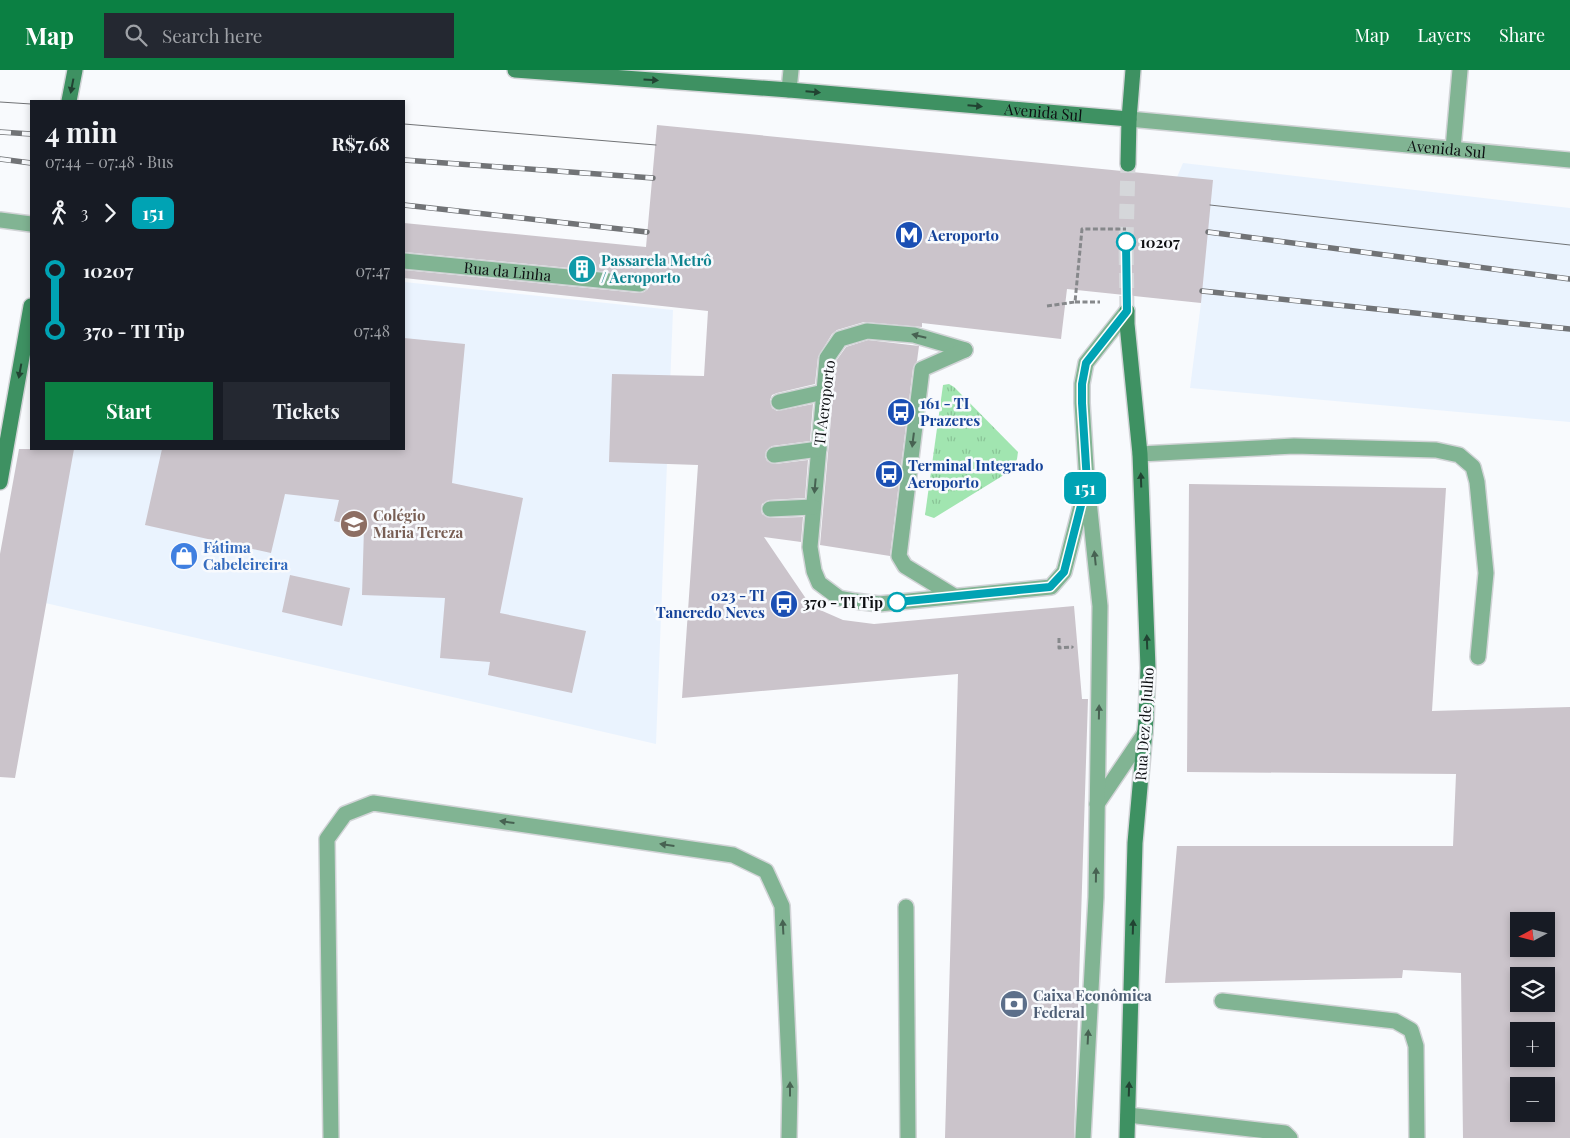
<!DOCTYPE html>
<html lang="en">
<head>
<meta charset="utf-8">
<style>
  body { margin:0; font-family:"Playfair Display",serif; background:#242831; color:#f1f3f6; height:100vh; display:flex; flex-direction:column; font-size:19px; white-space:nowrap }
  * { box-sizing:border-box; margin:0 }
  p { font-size:16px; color:#9ea1a6 }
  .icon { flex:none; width:28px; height:28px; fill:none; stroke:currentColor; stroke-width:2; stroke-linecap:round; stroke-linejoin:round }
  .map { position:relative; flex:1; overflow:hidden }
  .panel { position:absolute; left:30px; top:30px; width:375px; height:350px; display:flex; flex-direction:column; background:#171b24; border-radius:0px; box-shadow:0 2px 8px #0003 }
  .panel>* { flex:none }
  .badge { padding:0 10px; border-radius:8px; font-size:18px; line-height:32px }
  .needle { width:32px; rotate:263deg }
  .buttons { position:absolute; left:1510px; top:842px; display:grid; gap:10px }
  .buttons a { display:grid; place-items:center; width:45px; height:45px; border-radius:0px; background:#171b24; box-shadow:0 2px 8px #0003; font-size:25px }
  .map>.badge { position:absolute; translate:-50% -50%; box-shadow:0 0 0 2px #fff }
  .legs { display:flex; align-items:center; gap:8px; height:55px; padding:0 15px; font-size:16px }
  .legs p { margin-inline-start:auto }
  .summary { display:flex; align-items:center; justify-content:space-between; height:85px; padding:0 15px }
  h1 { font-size:28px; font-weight:700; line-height:38px }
  .cta { display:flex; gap:10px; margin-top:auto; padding:10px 15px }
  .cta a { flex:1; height:58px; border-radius:0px; background:#0b8043; color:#fff; font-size:20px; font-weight:700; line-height:58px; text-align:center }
  .cta a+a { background:#242831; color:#f1f3f6 }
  ul { padding:0 15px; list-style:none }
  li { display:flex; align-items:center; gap:18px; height:60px; font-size:19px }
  li i { display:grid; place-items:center; width:8px; height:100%; margin:0 6px; background:currentColor }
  li i::after { content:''; width:12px; height:12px; margin:-6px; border:4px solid; border-radius:50%; background:#171b24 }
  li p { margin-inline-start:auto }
  li:first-child i { background:linear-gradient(#0000 50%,currentColor 0) }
  li:last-child i { background:linear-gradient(currentColor 50%,#0000 0) }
  header { display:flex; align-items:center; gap:30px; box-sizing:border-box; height:70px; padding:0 25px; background:#0b8043; color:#fff }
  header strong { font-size:24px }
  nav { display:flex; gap:28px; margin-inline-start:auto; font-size:18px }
  .search { width:350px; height:45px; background:#242831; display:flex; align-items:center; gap:12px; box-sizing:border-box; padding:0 18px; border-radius:0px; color:#9ea1a6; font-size:19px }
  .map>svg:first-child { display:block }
  .built { fill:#eaf3fe }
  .grass { fill:url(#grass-tufts) }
  .building { fill:#cbc4cb; fill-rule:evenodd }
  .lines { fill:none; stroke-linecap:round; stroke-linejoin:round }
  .secondary-tunnel { stroke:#d5d7da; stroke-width:15; stroke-dasharray:15 8; stroke-linecap:butt }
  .lane-casing { stroke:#d2d4d7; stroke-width:18 }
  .street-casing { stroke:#d2d4d7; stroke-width:18 }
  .secondary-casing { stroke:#d2d4d7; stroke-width:18 }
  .path { stroke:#86888b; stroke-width:3; stroke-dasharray:5 2.5; stroke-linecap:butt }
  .lane { stroke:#81b493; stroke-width:15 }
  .street { stroke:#81b493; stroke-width:15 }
  .secondary { stroke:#3e9162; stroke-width:15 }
  .tram { stroke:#717376; stroke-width:1 }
  .rail-casing { stroke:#717376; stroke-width:5.5 }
  .rail { stroke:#f8fafd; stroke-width:4; stroke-dasharray:11; stroke-linecap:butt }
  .oneway { fill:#214332 }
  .oneway2 { fill:#476252 }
  .line-1-casing { stroke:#fff; stroke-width:11 }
  .line-1 { stroke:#00a3b4; stroke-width:8 }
  .stop-1-dot { fill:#fff; stroke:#00a3b4; stroke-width:2.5 }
  .labels { text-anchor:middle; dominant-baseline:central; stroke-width:5; stroke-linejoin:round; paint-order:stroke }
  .street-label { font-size:15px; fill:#0d0f12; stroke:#f8fafd }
  .transit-label { font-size:15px; font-weight:bold; fill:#164399; stroke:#f8fafd; text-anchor:start }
  .stop-label { font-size:15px; font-weight:bold; fill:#0d0f12; stroke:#f8fafd; text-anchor:start }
  .culture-label { font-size:15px; font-weight:bold; fill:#0d838f; stroke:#f8fafd; text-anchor:start }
  .education-label { font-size:15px; font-weight:bold; fill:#785e54; stroke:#f8fafd; text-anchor:start }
  .shop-label { font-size:15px; font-weight:bold; fill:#366cbe; stroke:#f8fafd; text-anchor:start }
  .service-label { font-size:15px; font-weight:bold; fill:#4e5e75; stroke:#f8fafd; text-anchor:start }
</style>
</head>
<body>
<header>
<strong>Map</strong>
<div class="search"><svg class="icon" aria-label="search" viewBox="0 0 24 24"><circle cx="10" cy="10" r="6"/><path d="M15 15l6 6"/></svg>Search here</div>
<nav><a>Map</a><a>Layers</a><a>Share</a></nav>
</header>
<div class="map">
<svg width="1570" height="1068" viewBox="0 0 1570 1068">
  <defs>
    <pattern id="grass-tufts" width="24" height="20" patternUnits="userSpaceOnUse" patternTransform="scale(1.25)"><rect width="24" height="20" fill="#a1e5b0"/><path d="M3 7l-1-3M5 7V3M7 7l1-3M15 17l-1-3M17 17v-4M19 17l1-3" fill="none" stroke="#89c396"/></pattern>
  </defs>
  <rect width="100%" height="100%" fill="#f8fafd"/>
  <!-- built -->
  <path class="built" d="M1183,93L1570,138V352L1190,318L1201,233L1177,107Z
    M404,212L673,240L656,674L28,529L57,379H404Z"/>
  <!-- grass -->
  <path class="grass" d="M949,314L954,317L1018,382L1017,389L1012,400L934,448L925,445L943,315Z"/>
  <!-- building -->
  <path class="building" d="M657,55L1122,101L1127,103L1132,102L1213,110L1201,233L1067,219L1061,269L922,253V257L864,252L837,260L832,264L818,287L815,314L777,323L772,325L770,330L772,338L777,341L813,334L810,371L772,376L766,381L765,386L767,391L775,394L808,390L805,428L769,430L762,434L761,439L762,444L770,448L803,447L801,472L764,467L811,536L843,550L874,554L1074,536L1082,629H1088L1074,1068H945L958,604L682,628L698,395L609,392L612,304L704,306L708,241L404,208V200L639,223L644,222L648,219L649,211L646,207L641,205L404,182V153L646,177Z
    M404,268L465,274L452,413L523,428L500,543L586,561L572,623L488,605L490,592L440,588L445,528L362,525L364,458L334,451L339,430L285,424L271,483L145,455L162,379H404Z
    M868,270L919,276L917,291L913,298L890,486L820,475L836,291L846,277Z
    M19,379H74L15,708L0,707V484Z
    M1189,414L1446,418L1432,641L1570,637V1068H1463L1461,903L1403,900L1402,908L1165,913L1177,776H1453L1456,704L1187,702ZM1519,851H1546V879H1519ZM1519,906H1546V934H1519ZM1519,961H1546V989H1519ZM1519,1016H1546V1044H1519Z
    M290,505L350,518L342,556L282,542Z"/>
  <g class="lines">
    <!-- secondary-tunnel -->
    <path class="secondary-tunnel" d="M1127,241L1126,172L1128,94"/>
    <defs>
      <g id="lane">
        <path id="s1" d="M404,191L640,214"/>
        <path d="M965,280L914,265L867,261L840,269L827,288L810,477L814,501L819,513L839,528L855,531L879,534L1051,517L1064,502L1085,420"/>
        <path d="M779,332L824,322"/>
        <path d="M1140,384L1294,376L1436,380L1459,385L1473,397L1477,412L1486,503L1478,587"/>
        <path d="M774,385L819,379"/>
        <path d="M770,439L813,437"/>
        <path d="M954,526L905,496L899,486L922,299L965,280"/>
        <path d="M1097,734L1145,663"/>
        <path d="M906,837L908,1068"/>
        <path d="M1222,931L1395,951L1411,960L1416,976L1417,1068"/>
        <path d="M1128,1045L1285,1063L1290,1068"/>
        <path d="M331,1068L327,769L345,744L373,733L733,785L766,801L782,836L790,1017L789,1068"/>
        <path d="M1083,1068L1096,827L1100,536L1087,412L1082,333V314L1086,293L1127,241"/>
      </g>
      <g id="street">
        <path d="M789,20L791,0"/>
        <path id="s2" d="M1129,49L1570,90"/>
        <path d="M1453,79L1460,0"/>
        <path d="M0,150L31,154"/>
      </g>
      <g id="secondary">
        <path id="s3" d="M515,0L789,20L1129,49"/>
        <path d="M69,31L75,0"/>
        <path d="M1128,94L1129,49L1133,0"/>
        <path d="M1127,241V254L1140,384L1148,598L1146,649L1135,773L1127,1068"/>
        <path d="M0,412L31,236"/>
      </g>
    </defs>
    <!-- lane casing -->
    <use href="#lane" class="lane-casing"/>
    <!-- street casing -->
    <use href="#street" class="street-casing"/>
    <!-- secondary casing -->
    <use href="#secondary" class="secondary-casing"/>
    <!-- path -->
    <path class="path" d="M1075,232H1100
      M1047,236L1075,232L1082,159H1126
      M1059,568V578L1072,577L1073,578"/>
    <!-- lane -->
    <use href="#lane" class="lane"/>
    <!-- street -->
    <use href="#street" class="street"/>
    <!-- secondary -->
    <use href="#secondary" class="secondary"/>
    <!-- tram -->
    <path class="tram" d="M0,32L31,34
      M404,54L656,75
      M1210,135L1570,175"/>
    <defs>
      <path id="rail" d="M0,62L31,64
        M0,89L31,93
        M404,90L653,108
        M404,135L647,162
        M1208,162L1570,209
        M1202,221L1570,259"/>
    </defs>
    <!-- rail casing -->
    <use href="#rail" class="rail-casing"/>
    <!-- rail -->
    <use href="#rail" class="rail"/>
  </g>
  <!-- one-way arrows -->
  <defs><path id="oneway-solid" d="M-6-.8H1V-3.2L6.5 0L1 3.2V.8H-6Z" transform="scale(1.25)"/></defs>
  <g class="oneway">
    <use href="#oneway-solid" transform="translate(651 10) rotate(4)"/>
    <use href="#oneway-solid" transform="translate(72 16) rotate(101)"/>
    <use href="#oneway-solid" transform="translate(813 22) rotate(5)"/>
    <use href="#oneway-solid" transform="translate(975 36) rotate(5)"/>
    <use href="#oneway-solid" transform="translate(20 301) rotate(100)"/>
    <use href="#oneway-solid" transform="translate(1141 410) rotate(-92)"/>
    <use href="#oneway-solid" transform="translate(1147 572) rotate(-92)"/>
    <use href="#oneway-solid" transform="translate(1133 857) rotate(-88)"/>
    <use href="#oneway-solid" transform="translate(1129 1019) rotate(-88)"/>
  </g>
  <g class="oneway2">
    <use href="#oneway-solid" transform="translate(919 266) rotate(-166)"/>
    <use href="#oneway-solid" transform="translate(913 370) rotate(97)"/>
    <use href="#oneway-solid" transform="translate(815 416) rotate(95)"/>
    <use href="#oneway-solid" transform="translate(1095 488) rotate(-96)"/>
    <use href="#oneway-solid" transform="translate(1099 642) rotate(-89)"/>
    <use href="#oneway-solid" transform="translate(507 752) rotate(-172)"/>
    <use href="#oneway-solid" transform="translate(667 775) rotate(-172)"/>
    <use href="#oneway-solid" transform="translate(1096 805) rotate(-89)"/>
    <use href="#oneway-solid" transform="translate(783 857) rotate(-93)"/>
    <use href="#oneway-solid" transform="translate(1088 967) rotate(-87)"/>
    <use href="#oneway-solid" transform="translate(790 1019) rotate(-90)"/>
  </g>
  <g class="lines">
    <defs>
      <path id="line-1" d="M897,532L1050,517L1064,502L1087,412L1082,333V314L1086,293L1127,241L1126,172"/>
    </defs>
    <!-- line-1 casing -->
    <use href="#line-1" class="line-1-casing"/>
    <!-- line-1 -->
    <use href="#line-1" class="line-1"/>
  </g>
  <!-- icons -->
  <defs>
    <symbol id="metro-disc" viewBox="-11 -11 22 22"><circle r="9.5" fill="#1a4fb4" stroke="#f8fafd"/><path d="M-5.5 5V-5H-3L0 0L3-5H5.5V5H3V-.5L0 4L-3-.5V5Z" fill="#fff"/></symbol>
    <symbol id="building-disc" viewBox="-11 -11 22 22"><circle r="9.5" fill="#0f9aa8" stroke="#f8fafd"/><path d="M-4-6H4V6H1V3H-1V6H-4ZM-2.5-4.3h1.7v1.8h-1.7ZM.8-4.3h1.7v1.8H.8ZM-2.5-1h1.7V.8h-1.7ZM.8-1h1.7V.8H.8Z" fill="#fff"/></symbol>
    <symbol id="bus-disc" viewBox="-11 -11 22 22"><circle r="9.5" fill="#1a4fb4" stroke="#f8fafd"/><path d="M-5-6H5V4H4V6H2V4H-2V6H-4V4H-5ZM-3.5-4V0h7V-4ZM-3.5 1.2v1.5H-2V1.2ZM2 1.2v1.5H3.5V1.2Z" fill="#fff"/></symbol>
    <symbol id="school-disc" viewBox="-11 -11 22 22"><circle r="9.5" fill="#8d6e63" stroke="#f8fafd"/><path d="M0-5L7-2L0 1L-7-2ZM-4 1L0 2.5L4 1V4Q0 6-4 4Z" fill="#fff"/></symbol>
    <symbol id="shop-disc" viewBox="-11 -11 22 22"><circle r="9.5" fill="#3f7fe0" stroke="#f8fafd"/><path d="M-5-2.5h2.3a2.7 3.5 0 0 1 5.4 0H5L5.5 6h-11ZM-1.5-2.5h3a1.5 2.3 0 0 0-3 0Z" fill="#fff"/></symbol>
    <symbol id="bank-disc" viewBox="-11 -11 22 22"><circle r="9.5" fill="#5c6f8a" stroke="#f8fafd"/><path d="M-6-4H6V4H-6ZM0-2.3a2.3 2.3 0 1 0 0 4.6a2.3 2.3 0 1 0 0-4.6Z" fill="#fff"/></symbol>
  </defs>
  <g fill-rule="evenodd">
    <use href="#metro-disc" x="893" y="149" width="32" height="32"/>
    <use href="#building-disc" x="566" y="183" width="32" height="32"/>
    <use href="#bus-disc" x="885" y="326" width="32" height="32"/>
    <use href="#bus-disc" x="873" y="388" width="32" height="32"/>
    <use href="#school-disc" x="338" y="438" width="32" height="32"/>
    <use href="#shop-disc" x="168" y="470" width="32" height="32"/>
    <use href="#bus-disc" x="768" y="518" width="32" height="32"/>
    <use href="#bank-disc" x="998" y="918" width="32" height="32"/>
  </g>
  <!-- markers -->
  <g class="stop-1-dot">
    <circle cx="1126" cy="172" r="9"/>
    <circle cx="897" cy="532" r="9"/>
  </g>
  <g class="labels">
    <!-- street labels -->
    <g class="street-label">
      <text stroke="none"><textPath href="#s3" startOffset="530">Avenida Sul</textPath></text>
      <text stroke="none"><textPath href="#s2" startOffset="319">Avenida Sul</textPath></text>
      <text stroke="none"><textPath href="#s1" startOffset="104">Rua da Linha</textPath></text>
      <text transform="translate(824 333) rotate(-83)">TI Aeroporto</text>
      <text transform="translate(1144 654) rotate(-86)">Rua Dez de Julho</text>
    </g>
    <!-- transit labels -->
    <g class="transit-label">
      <text x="928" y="165">Aeroporto</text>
      <text x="920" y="333">161 - TI<tspan x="920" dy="17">Prazeres</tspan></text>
      <text x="908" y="395">Terminal Integrado<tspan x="908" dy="17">Aeroporto</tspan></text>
      <text x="765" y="525" text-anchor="end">023 - TI<tspan x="765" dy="17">Tancredo Neves</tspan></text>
    </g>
    <!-- stop labels -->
    <g class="stop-label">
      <text x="1140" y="172">10207</text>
      <text x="883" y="532" text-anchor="end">370 - TI Tip</text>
    </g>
    <!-- culture labels -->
    <g class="culture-label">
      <text x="601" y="190">Passarela Metrô<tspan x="601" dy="17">/ Aeroporto</tspan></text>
    </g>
    <!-- education labels -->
    <g class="education-label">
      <text x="373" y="445">Colégio<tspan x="373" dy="17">Maria Tereza</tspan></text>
    </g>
    <!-- shop labels -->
    <g class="shop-label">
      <text x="203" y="477">Fátima<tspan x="203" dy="17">Cabeleireira</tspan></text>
    </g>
    <!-- service labels -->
    <g class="service-label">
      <text x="1033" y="925">Caixa Econômica<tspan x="1033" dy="17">Federal</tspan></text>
    </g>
  </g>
</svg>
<div class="buttons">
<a><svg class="needle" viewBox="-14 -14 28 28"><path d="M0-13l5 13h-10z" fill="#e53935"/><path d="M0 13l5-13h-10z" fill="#9ea1a6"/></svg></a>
<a><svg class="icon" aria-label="layers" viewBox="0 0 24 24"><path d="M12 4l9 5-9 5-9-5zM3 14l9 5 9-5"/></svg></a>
<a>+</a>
<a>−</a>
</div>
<b class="badge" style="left:1085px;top:418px;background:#00a3b4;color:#fff">151</b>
<section class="panel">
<div class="summary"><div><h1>4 min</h1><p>07:44 – 07:48 · Bus</p></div><b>R$7.68</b></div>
<div class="legs"><svg class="icon" aria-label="walk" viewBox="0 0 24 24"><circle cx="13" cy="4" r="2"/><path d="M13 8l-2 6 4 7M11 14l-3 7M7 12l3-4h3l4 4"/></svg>3<svg class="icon" aria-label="forward" viewBox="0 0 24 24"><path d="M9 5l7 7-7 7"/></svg><b class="badge" style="background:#00a3b4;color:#fff">151</b></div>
<ul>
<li><i style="color:#00a3b4"></i><b>10207</b><p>07:47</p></li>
<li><i style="color:#00a3b4"></i><b>370 - TI Tip</b><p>07:48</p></li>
</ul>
<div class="cta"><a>Start</a><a>Tickets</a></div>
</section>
</div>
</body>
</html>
